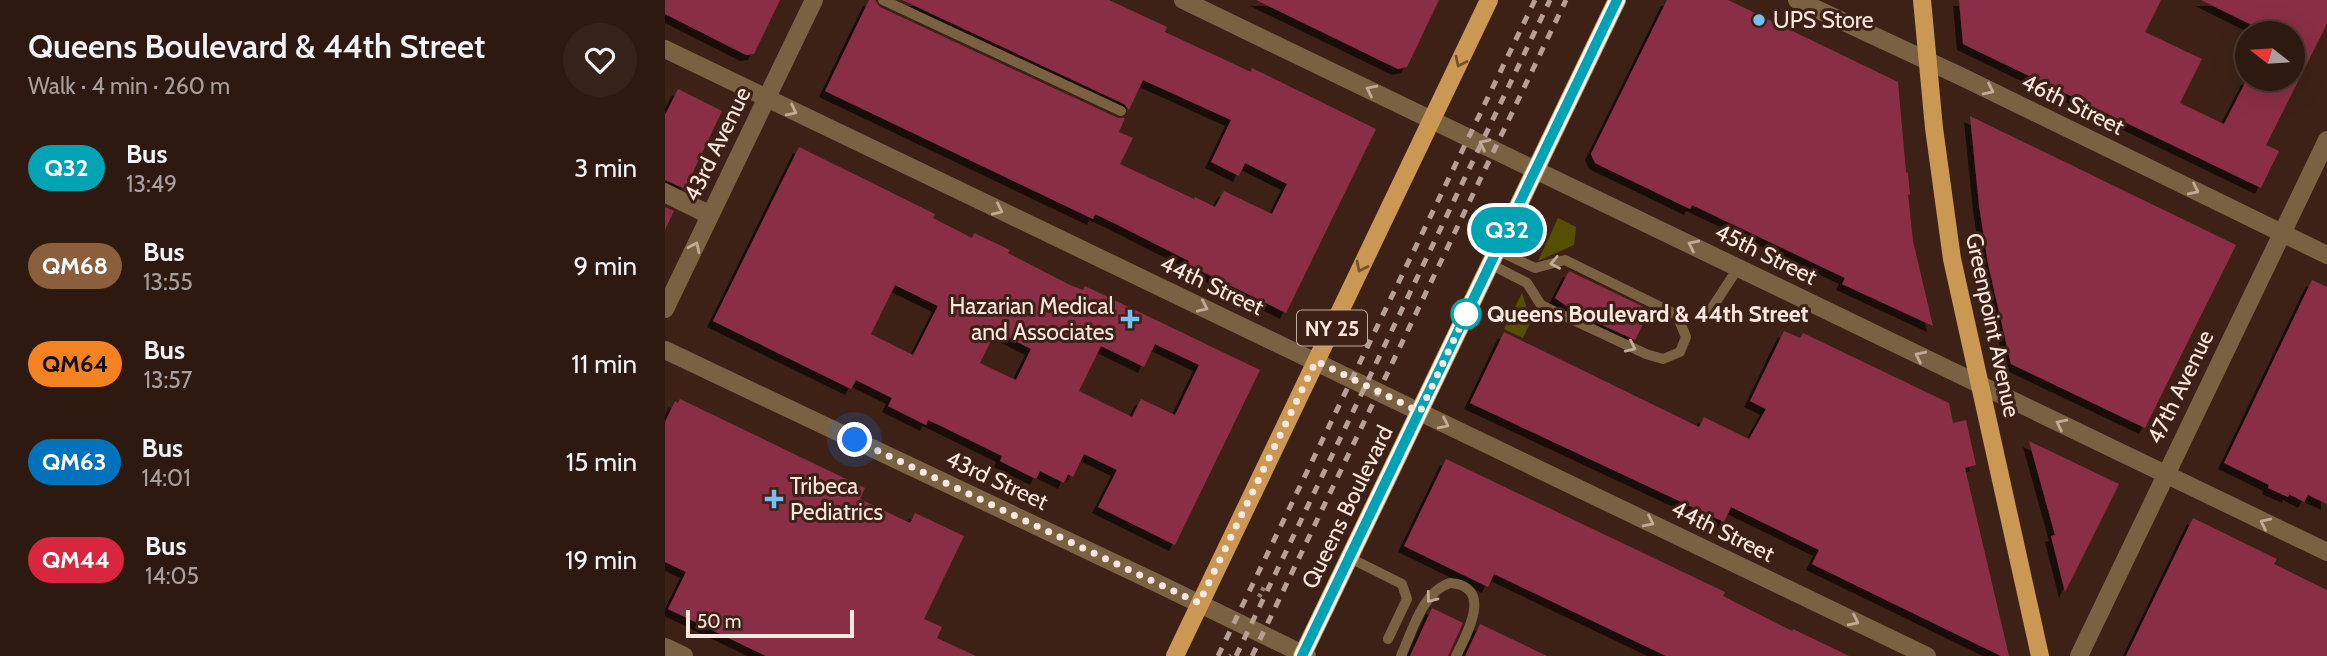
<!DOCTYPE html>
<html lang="en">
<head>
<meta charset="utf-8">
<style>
  body { margin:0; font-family:Cabin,sans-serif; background:#362219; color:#f1f3f6; height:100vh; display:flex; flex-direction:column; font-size:26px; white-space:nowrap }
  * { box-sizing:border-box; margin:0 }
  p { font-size:23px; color:#a7a09f }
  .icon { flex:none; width:38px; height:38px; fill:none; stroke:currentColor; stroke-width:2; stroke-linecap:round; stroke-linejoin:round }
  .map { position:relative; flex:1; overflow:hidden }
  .sheet { display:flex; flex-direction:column; background:#2e1910; width:665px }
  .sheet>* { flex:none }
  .badge { padding:0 14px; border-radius:23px; font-size:24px; line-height:46px }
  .needle { width:46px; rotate:287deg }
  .controls { position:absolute; left:1570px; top:21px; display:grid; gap:14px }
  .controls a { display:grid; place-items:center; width:70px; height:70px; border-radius:50%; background:#2e1910; box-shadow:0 7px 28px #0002,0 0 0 2px #493830; font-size:35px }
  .scale { position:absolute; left:21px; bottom:18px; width:168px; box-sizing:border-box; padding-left:7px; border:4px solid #fae7df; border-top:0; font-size:19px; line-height:24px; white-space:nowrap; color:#fae7df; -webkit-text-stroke:5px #3d2116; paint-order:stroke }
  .you { position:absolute; width:35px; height:35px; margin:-18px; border:5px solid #fff; border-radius:50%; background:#1a73e8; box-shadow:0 0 0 10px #1a73e833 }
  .map>.badge { position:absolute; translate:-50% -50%; box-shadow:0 0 0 4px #fff }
  .round { display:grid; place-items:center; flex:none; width:74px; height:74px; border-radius:37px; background:#362219 }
  .headline { display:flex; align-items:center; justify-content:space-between; height:119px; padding:0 28px }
  h1 { font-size:33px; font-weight:600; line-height:52px }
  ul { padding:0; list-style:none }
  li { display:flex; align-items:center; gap:21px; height:98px; padding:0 28px }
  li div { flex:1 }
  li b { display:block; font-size:26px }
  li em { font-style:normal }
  li .badge { min-width:77px; font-weight:700; text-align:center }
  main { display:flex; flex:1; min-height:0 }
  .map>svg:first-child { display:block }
  .green { fill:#554f04 }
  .building { fill:#892e44; fill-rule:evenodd; filter:url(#shadow) }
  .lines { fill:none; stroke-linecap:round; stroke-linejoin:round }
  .path { stroke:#998178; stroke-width:4.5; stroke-dasharray:3.5 3.5; stroke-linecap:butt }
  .lane { stroke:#7a6142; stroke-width:10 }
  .street { stroke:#7a6142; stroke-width:18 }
  .primary { stroke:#cb9853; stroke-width:18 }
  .rail { stroke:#b59f96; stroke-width:5; stroke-dasharray:9 9; stroke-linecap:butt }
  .oneway { stroke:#76512e }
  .oneway2 { stroke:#c0ab98 }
  .line-casing { stroke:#fff; stroke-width:16 }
  .line { stroke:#00a3b4; stroke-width:10 }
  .walk { stroke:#fae7df; stroke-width:7; stroke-dasharray:0 12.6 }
  .poi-dot { fill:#76c0f7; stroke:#3d2116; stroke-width:2.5 }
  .stop-dot { fill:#fff; stroke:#00a3b4; stroke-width:3.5 }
  .labels { text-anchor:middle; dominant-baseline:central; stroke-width:6; stroke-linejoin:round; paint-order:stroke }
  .shield { fill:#3d2116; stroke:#c1aca3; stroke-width:2 }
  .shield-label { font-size:21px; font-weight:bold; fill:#fae7df }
  .poi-label { font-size:23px; fill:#fae7df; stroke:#3d2116; text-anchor:start }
  .street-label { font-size:23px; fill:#fae7df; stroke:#3d2116 }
  .stop-label { font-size:23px; font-weight:bold; fill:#fae7df; stroke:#3d2116; text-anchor:start }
</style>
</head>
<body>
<main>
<section class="sheet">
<div class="headline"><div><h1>Queens Boulevard &amp; 44th Street</h1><p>Walk · 4 min · 260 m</p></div><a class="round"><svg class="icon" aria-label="heart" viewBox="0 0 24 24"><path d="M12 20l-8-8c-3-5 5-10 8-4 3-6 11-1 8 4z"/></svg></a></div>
<ul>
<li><span class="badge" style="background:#00a3b4;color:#fff">Q32</span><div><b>Bus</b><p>13:49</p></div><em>3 min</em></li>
<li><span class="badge" style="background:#8b5e3c;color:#fff">QM68</span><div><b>Bus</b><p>13:55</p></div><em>9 min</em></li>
<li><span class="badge" style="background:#f58220;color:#111">QM64</span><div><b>Bus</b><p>13:57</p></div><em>11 min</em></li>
<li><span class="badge" style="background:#0072bc;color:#fff">QM63</span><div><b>Bus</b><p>14:01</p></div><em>15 min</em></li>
<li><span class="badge" style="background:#d7263d;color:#fff">QM44</span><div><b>Bus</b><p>14:05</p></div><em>19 min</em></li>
</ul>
</section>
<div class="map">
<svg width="1662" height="656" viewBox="0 0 1662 656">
  <defs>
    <filter id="shadow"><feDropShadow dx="-6" dy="6" stdDeviation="0" flood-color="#0009"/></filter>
  </defs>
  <rect width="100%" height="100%" fill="#3d2116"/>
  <!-- green -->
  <path class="green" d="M893,218L911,227L909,245L873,261Z
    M857,293L866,321L858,338L839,329Z"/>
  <!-- building -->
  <path class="building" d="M0,0H115L89,54L81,55L0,14Z
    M204,0H210L215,7L453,118H460L454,132L468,138L455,164L529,199L530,197L550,207L559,191L607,214L622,184L580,163L574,176L546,162L566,120L478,80L464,110L459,104L237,0H444L502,27L500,32L586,72L587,68L711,129L621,313L522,264L524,261L449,223L430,214L428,219L160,91Z
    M591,0H774L742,67L733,69Z
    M1002,0H1063L1233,82L1241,172L1243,173L1245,195L1243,194L1248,241L1268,326L1177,284L1180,278L1027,205L1025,209L930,163L926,154Z
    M1294,0H1496L1480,32L1537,59L1515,103L1559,124L1582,79H1628V33H1603L1536,0H1662V24L1601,145L1614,151L1596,188L1298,44Z
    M13,89L57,111L20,189L0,180V115Z
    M1305,116L1571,245L1480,428L1346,364L1323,264L1314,205Z
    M134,147L270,214L268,218L307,238L309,233L345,250L343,253L405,285L418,290L420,286L595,370L510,545L433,507L452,470L419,454L408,477L403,474L399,483L375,471L371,479L335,461L337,456L276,426L263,420L261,425L223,406L227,398L191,380L186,389L48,321ZM230,285L273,306L248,355L206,334ZM331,331L366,349L351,380L315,363ZM490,344L534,365L510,415L476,399L467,417L414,391L436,346L479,367Z
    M0,207L9,211L0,230Z
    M904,271L985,310L970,340L913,314L890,298Z
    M1647,280L1662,287V504L1643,495L1639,502L1624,494L1623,497L1603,488L1604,485L1559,463Z
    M1119,331L1135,338L1138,333L1284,403L1288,423L1301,420L1311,465L1300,468L1344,656H1336L1147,564L1154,550L1066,507L1059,522L805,403L839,332L1034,427L1039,417L1084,439L1101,409L1085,401Z
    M15,399L200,488L195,499L245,523L250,513L299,536L259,619L277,627L272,638L311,656H101L3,609L21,572L0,562V422L10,401L13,403Z
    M1364,441L1454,484L1400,592L1386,536L1390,535Z
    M781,459L1060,592L1058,596L1107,621L1127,631L1128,629L1184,656H1001L829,574L823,587L739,546Z
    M1528,518L1612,559L1609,564L1662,590V656H1461Z
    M767,608L798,623L783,656H745Z
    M815,624L834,633L882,656H800Z"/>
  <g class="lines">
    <!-- path -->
    <path class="path" d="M594,597L599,587
      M565,656L566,655"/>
    <!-- lane -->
    <path class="lane" d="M218,0L456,111
      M0,188L47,211
      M0,198L43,219
      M825,264L862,283L876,305L981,354L998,359L1015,352L1021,337L1012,315L900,260L870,268L832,250
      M1043,314L1073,268
      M685,558L737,584L742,599L723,639
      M736,656C747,632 757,592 785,583C829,586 802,634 791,656"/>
    <!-- street -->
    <path class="street" d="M518,0L1662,552
      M1132,0L1293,75L1662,255
      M0,49L1262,656
      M0,309L149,0
      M0,350L498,586L642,656
      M0,647L19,656
      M1414,656L1662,140"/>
    <!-- primary -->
    <path class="primary" d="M1257,0L1269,128L1287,259L1375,656
      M510,656L824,0
      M637,656L952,0"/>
    <!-- rail -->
    <path class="rail" d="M553,656L870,0
      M571,656L885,0
      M587,656L901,0"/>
  </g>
  <!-- one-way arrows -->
  <defs><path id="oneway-chevron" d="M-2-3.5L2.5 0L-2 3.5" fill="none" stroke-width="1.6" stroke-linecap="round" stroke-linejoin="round" transform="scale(1.75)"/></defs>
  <g class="oneway">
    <use href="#oneway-chevron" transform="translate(795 62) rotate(116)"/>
    <use href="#oneway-chevron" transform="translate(696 267) rotate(116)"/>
  </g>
  <g class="oneway2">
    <use href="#oneway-chevron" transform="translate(706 90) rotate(-154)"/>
    <use href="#oneway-chevron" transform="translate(1324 90) rotate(26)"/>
    <use href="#oneway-chevron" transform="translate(127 111) rotate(26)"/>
    <use href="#oneway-chevron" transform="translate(819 144) rotate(-154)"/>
    <use href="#oneway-chevron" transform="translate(1529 190) rotate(26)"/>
    <use href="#oneway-chevron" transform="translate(333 210) rotate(25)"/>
    <use href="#oneway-chevron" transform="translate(1028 245) rotate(-154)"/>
    <use href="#oneway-chevron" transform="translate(30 247) rotate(-64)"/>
    <use href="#oneway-chevron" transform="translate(890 263) rotate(169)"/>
    <use href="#oneway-chevron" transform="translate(538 307) rotate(25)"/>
    <use href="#oneway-chevron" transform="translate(966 347) rotate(25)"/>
    <use href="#oneway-chevron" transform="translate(1255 356) rotate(-154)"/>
    <use href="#oneway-chevron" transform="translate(779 424) rotate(26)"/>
    <use href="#oneway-chevron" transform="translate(1396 424) rotate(-154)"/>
    <use href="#oneway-chevron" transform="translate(984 522) rotate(26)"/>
    <use href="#oneway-chevron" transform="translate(1600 523) rotate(-154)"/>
    <use href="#oneway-chevron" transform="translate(766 598) rotate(127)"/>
    <use href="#oneway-chevron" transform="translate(1189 621) rotate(26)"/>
  </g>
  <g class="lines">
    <defs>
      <path id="line" d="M637,656L952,0"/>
    </defs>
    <!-- line casing -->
    <use href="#line" class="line-casing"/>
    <!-- line -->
    <use href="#line" class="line"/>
    <!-- walk -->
    <path class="walk" d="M190,440L534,603L651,361L755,412L801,314"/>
  </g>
  <!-- markers -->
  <g class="poi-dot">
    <circle cx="1094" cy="20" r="7"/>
    <path d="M461.5 308.5h7v7h7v7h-7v7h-7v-7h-7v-7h7z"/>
    <path d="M105.5 488.5h7v7h7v7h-7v7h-7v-7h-7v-7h7z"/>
  </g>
  <circle class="stop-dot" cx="801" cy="314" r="14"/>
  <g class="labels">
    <!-- shield labels -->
    <rect class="shield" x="632" y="310.5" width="70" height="35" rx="5"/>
    <g class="shield-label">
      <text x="667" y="328">NY 25</text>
    </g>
    <!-- poi labels -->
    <g class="poi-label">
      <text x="1108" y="20">UPS Store</text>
      <text x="449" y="306" text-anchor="end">Hazarian Medical<tspan x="449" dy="26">and Associates</tspan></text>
      <text x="125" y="486">Tribeca<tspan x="125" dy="26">Pediatrics</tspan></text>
    </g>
    <!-- street labels -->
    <g class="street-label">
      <text transform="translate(1408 104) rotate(26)">46th Street</text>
      <text transform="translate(52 144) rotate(-64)">43rd Avenue</text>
      <text transform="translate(1101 254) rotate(26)">45th Street</text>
      <text transform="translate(547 285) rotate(25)">44th Street</text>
      <text transform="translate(1328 325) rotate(78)">Greenpoint Avenue</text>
      <text transform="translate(1515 387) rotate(-64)">47th Avenue</text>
      <text transform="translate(332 480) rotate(25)">43rd Street</text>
      <text transform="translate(682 507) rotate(-64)">Queens Boulevard</text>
      <text transform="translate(1058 531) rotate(26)">44th Street</text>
    </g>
    <!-- stop labels -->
    <g class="stop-label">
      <text x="822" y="314">Queens Boulevard &amp; 44th Street</text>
    </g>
  </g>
</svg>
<div class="controls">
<a><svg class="needle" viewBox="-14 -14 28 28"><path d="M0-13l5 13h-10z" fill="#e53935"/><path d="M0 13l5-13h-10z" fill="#a7a09f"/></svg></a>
</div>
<div class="scale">50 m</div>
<div class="you" style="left:190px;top:440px"></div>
<b class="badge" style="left:842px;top:230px;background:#00a3b4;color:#fff">Q32</b>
</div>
</main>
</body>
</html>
